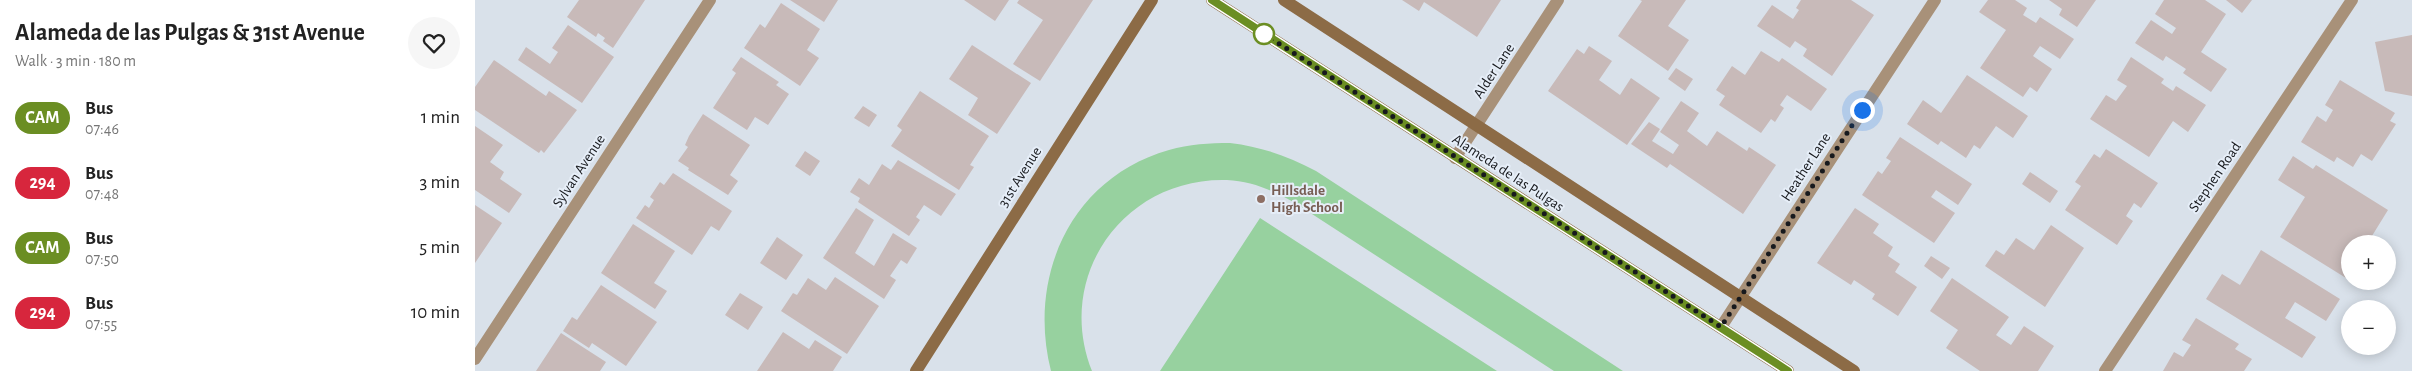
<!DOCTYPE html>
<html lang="en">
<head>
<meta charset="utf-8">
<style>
  body { margin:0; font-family:"Alegreya Sans",sans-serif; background:#f6f6f6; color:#222; height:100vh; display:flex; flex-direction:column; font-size:19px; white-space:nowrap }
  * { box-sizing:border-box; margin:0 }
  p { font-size:16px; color:#767676 }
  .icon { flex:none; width:28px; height:28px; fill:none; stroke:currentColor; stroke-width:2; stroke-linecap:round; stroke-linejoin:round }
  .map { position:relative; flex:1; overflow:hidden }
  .drawer { display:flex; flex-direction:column; background:#fff; width:475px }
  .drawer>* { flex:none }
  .badge { padding:0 10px; border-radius:16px; font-size:18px; line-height:32px }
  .buttons { position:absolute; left:1866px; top:235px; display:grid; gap:10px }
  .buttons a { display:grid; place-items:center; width:55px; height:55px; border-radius:50%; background:#fff; box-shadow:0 2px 12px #0003; font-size:25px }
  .you { position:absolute; width:25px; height:25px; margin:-12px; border:4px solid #fff; border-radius:50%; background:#1a73e8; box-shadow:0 0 0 8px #1a73e833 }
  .map>.badge { position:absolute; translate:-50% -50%; box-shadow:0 0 0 2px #fff }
  .round { display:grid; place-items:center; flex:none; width:52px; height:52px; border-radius:26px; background:#f6f6f6 }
  .overview { display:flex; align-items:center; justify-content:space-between; height:85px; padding:0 15px }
  h1 { font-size:24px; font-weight:700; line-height:38px }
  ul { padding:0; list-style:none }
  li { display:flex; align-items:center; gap:15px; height:65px; padding:0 15px }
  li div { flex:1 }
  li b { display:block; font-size:19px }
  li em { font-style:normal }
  li .badge { min-width:55px; font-weight:700; text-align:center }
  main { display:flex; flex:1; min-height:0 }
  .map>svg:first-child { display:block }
  .green { fill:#97d19f }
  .building { fill:#c8bab9 }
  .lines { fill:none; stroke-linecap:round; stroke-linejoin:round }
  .street { stroke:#a89179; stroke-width:12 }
  .secondary { stroke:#8c6b46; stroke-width:12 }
  .line-casing { stroke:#fff; stroke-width:11 }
  .line { stroke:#6b8e23; stroke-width:8 }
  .walk { stroke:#17191d; stroke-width:5; stroke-dasharray:0 9 }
  .stop-dot { fill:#fff; stroke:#6b8e23; stroke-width:2.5 }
  .education-dot { fill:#8d6e63; stroke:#e6eef8; stroke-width:2 }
  .labels { text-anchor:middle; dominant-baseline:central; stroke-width:4; stroke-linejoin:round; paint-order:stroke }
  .street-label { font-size:15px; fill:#17191d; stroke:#e6eef8 }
  .education-label { font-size:15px; font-weight:bold; fill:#785e54; stroke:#e6eef8; text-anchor:start }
</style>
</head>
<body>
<main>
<section class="drawer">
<div class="overview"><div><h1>Alameda de las Pulgas &amp; 31st Avenue</h1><p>Walk · 3 min · 180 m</p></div><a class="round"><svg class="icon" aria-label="heart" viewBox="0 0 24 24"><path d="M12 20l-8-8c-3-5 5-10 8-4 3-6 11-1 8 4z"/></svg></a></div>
<ul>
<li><span class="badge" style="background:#6b8e23;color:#fff">CAM</span><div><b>Bus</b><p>07:46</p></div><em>1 min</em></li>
<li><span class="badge" style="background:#d7263d;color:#fff">294</span><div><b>Bus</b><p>07:48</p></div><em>3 min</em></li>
<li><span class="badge" style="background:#6b8e23;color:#fff">CAM</span><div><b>Bus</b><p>07:50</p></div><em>5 min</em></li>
<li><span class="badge" style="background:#d7263d;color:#fff">294</span><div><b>Bus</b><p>07:55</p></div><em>10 min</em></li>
</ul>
</section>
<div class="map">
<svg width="1937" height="371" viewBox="0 0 1937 371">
  <rect width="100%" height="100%" fill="#d9e1ea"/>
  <!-- green -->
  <path class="green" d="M755,143C787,147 813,156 841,171L1148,371H1079L820,203C799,191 777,181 752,180C649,177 579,276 617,371H576C552,276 596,178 694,150C714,144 735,143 755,143Z
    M785,218L1022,371H685Z"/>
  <!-- building -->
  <path class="building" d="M104,0H170L138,48L128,41L130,38L123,33L121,37L92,17Z
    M315,0H363L349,22Z
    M489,0H534L520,21Z
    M544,0H618L565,81L538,64L568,20L542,3Z
    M927,0H1026L1002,37L949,2L944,11Z
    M1165,0H1211L1193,26L1214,40L1193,71L1143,36L1167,1Z
    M1326,0H1376L1399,15L1357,76L1328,56L1332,49L1320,41L1315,48L1282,26L1297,5L1318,19L1324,10L1321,8Z
    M1513,0H1540L1552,8L1548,15L1561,23L1565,17L1599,39L1585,59L1565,46L1558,56L1577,69L1562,92L1555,87L1548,97L1505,68L1531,30L1504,12Z
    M1574,0H1621L1602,27L1584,15L1587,9Z
    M1689,0H1730L1751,14L1726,52L1752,69L1736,92L1708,73L1711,69L1691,56L1688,61L1660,43L1676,20L1697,34L1701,28L1680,14Z
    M1751,0H1777L1767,13Z
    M306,3L345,29L332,50L344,58L325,86L269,48L285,24L290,28Z
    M93,25L139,57L107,103L43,60L51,47L75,64L83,52L77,48Z
    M1937,35V96L1910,91L1900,42Z
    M497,45L556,83L522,134L493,115L503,98L474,79Z
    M1114,46L1137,61L1124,80L1145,95L1156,78L1185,98L1152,145L1073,91L1102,49L1109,54Z
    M1286,51L1304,62L1307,58L1352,89L1336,111L1312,95L1305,105L1309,108L1300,122L1296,119L1286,133L1244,105L1250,96L1241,90L1257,66L1270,75Z
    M266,57L304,82L301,85L314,94L293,125L280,117L272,130L238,108L261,73L257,70Z
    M1656,57L1689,79L1686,83L1698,91L1701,86L1731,105L1713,132L1698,121L1674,157L1615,119L1631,95L1641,101L1652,86L1642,80Z
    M19,60L71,96L74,91L102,110L69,153L66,150L64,153L0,110V87Z
    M1201,68L1218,79L1210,91L1193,79Z
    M1492,75L1553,116L1538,138L1521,126L1505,149L1499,145L1491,158L1466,141L1463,145L1432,124L1448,100L1466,113Z
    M1865,80L1920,113L1915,121L1921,124L1897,161L1886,154L1878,167L1862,157L1859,162L1826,142L1842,116L1851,122L1858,110L1850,105Z
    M445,91L514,136L495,165L499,167L484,190L416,146L427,130L422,126Z
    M1206,101L1224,113L1212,131L1232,146L1242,131L1272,151L1274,147L1301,165L1268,214L1195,164L1192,168L1156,144L1174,122L1185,129L1177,141L1198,154L1204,145L1185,132Z
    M388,106L402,115L394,127L379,118Z
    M228,114L275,145L255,175L263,181L253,195L213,170L214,168L203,161L213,147L210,145L214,136Z
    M0,126L28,145L15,162L29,172L25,179L47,194L34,213L0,190Z
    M1425,137L1497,184L1483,205L1461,190L1456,197L1480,213L1459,243L1387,195L1403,171L1407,174L1416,161L1411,158Z
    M1631,149L1683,183L1666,208L1659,203L1651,216L1658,221L1642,245L1590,210L1606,186L1600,182L1619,154L1625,158Z
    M330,151L345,161L335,176L320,166Z
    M1818,156L1838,169L1841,165L1913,210L1892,244H1875V271L1871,278L1805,237L1830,197L1803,180Z
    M423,160L481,194L466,216L449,205L441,217L445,220L434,236L383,202L385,198L375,192L384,178L394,185L407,164L416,170Z
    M1555,172L1583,191L1575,203L1547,184Z
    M198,173L257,211L244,231L236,226L217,255L161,218L170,205L174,208L179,200L175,197L185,182L189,185Z
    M0,205L27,223L0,263Z
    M381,208L399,220L380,253L399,266L418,233L442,248L432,264L426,260L415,276L421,280L409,299L348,258Z
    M1380,208L1404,224L1398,233L1418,247L1413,256L1425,264L1420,272L1442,287L1423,316L1397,299L1400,294L1379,280L1376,285L1342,263Z
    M158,224L200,251L179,283L192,291L180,309L126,273Z
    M1576,225L1609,248L1570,307L1510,266L1521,250L1529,255L1541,238L1559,250Z
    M302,237L328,255L311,280L285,263Z
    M1786,250L1865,299L1851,321L1820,302L1810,318L1841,337L1827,358L1731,299L1747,274L1765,285Z
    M1456,256L1475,268L1467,279L1449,266Z
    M360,277L404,306L372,354L306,311L318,293L322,295L333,278L351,290Z
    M1477,278L1534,317L1521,335L1536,345L1549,326L1579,346L1563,371H1505L1471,348L1483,330L1455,311Z
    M126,285L182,322L151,366L117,343L114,348L88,331L97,317L102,320Z
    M265,293L288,307L273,330L250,315Z
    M1721,318L1764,344L1760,349L1777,359L1769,371H1688L1699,352L1708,357L1716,345L1707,340Z
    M308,332L334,349L340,340L367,357L358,371H282Z
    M86,333L131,362L125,371H61Z"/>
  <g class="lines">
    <!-- street -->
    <path class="street" d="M980,158L1083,0
      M1246,327L1460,0
      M0,359L235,0
      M1630,371L1877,0"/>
    <!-- secondary -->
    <path class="secondary" d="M737,0L1313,371
      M809,0L1379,371
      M441,371L677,0"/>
  </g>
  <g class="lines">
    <defs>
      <path id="line" d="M737,0L1313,371"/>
    </defs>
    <!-- line casing -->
    <use href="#line" class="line-casing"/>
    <!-- line -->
    <use href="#line" class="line"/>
    <!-- walk -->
    <path class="walk" d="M789,34L1246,327L1387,110"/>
  </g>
  <!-- markers -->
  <circle class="stop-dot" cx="789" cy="34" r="10"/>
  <circle class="education-dot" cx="786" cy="199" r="5"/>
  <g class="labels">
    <!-- street labels -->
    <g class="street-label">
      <text transform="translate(1019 71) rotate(-57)">Alder Lane</text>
      <text transform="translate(1331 167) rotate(-57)">Heather Lane</text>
      <text transform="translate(104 171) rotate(-57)">Sylvan Avenue</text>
      <text transform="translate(1033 173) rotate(33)">Alameda de las Pulgas</text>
      <text transform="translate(545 177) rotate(-58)">31st Avenue</text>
      <text transform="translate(1740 177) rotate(-56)">Stephen Road</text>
    </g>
    <!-- education labels -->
    <g class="education-label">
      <text x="796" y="190">Hillsdale<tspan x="796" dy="17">High School</tspan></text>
    </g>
  </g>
</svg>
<div class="buttons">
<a>+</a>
<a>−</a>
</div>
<div class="you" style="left:1387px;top:110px"></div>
</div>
</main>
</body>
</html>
